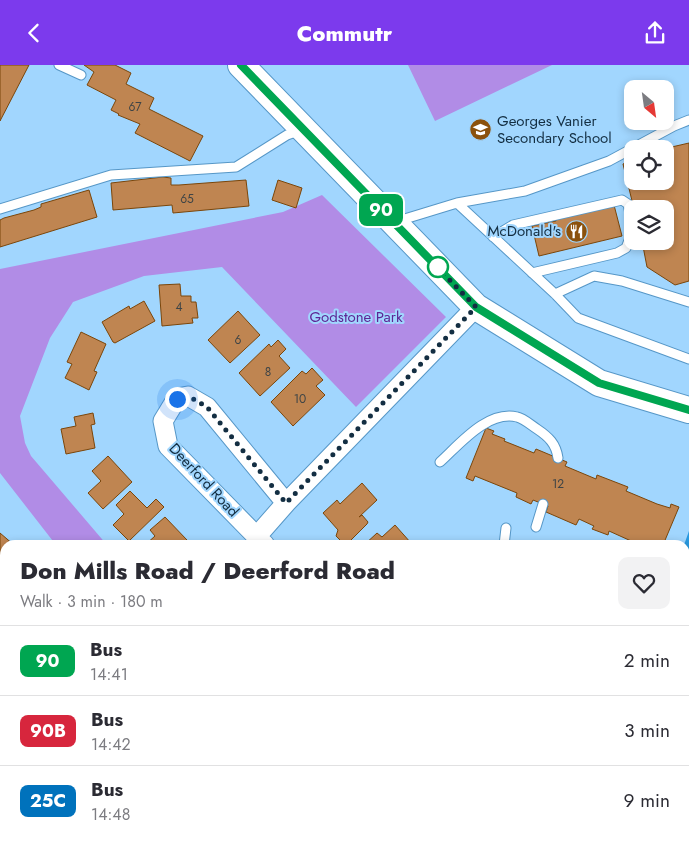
<!DOCTYPE html>
<html lang="en">
<head>
<meta charset="utf-8">
<style>
  body { margin:0; font-family:Jost,sans-serif; background:#f2f2f3; color:#2b2b33; height:100vh; display:flex; flex-direction:column; font-size:19px; white-space:nowrap }
  * { box-sizing:border-box; margin:0 }
  p { font-size:16px; color:#7c7c81 }
  .icon { flex:none; width:28px; height:28px; fill:none; stroke:currentColor; stroke-width:2; stroke-linecap:round; stroke-linejoin:round }
  .map { position:relative; flex:1; overflow:hidden }
  .side { position:absolute; left:0px; top:475px; width:690px; height:305px; display:flex; flex-direction:column; background:#fff; border-radius:15px 15px 0 0; box-shadow:0 2px 8px #0003 }
  .side>* { flex:none }
  .badge { padding:0 10px; border-radius:8px; font-size:18px; line-height:32px }
  .needle { width:32px; rotate:151deg }
  .tools { position:absolute; left:624px; top:15px; display:grid; gap:10px }
  .tools a { display:grid; place-items:center; width:50px; height:50px; border-radius:10px; background:#fff; box-shadow:0 2px 8px #0003; font-size:25px }
  .you { position:absolute; width:25px; height:25px; margin:-12px; border:4px solid #fff; border-radius:50%; background:#1a73e8; box-shadow:0 0 0 8px #1a73e833 }
  .map>.badge { position:absolute; translate:-50% -50%; box-shadow:0 0 0 2px #fff }
  .round { display:grid; place-items:center; flex:none; width:52px; height:52px; border-radius:10px; background:#f2f2f3 }
  .headline { display:flex; align-items:center; justify-content:space-between; height:85px; padding:0 20px }
  h1 { font-size:24px; font-weight:800; line-height:38px }
  ul { padding:0; list-style:none }
  li { display:flex; align-items:center; gap:15px; height:70px; padding:0 20px; border-top:1px solid #e1e1e2 }
  li div { flex:1 }
  li b { display:block; font-size:19px }
  li em { font-style:normal }
  li .badge { min-width:55px; font-weight:700; text-align:center }
  header { display:flex; justify-content:space-between; align-items:center; height:65px; padding:0 20px; background:#7c3aed; color:#fff; font-size:22px; font-weight:800 }
  .map>svg:first-child { display:block }
  .green { fill:#b18ce6 }
  .water { fill:#2999df }
  .building { fill:#bf8551; stroke:#7b460a }
  .lines { fill:none; stroke-linecap:round; stroke-linejoin:round }
  .service-casing { stroke:#5697c7; stroke-width:11 }
  .minor-casing { stroke:#5697c7; stroke-width:21 }
  .secondary-casing { stroke:#5697c7; stroke-width:28 }
  .service { stroke:#fff; stroke-width:9 }
  .minor { stroke:#fff; stroke-width:19 }
  .secondary { stroke:#fff; stroke-width:26 }
  .line-casing { stroke:#fff; stroke-width:11 }
  .line { stroke:#00a651; stroke-width:8 }
  .walk { stroke:#132e42; stroke-width:5; stroke-dasharray:0 9 }
  .stop-dot { fill:#fff; stroke:#00a651; stroke-width:2.5 }
  .labels { text-anchor:middle; dominant-baseline:central; stroke-width:4; stroke-linejoin:round; paint-order:stroke }
  .number-label { font-size:12px; fill:#3e4446 }
  .poi-label { font-size:15px; fill:#132e42; stroke:#a1d6fe; text-anchor:start }
  .park-label { font-size:15px; fill:#5d2594; stroke:#a1d6fe }
  .street-label { font-size:15px; fill:#132e42; stroke:#a1d6fe }
</style>
</head>
<body>
<header><svg class="icon" aria-label="back" viewBox="0 0 24 24"><path d="M15 5l-7 7 7 7"/></svg>Commutr<svg class="icon" aria-label="share" viewBox="0 0 24 24"><path d="M12 15V3M7 8l5-5 5 5M5 13v7h14v-7"/></svg></header>
<div class="map">
<svg width="689" height="780" viewBox="0 0 689 780">
  <rect width="100%" height="100%" fill="#a1d6fe"/>
  <!-- green -->
  <path class="green" d="M408,0H552L435,56Z
    M322,130L446,252L356,342L222,202L144,211L73,237L50,273L20,351L25,378L31,391L107,480H56L0,408V204L283,147Z
    M221,775H260V780H220Z"/>
  <!-- water -->
  <path class="water" d="M689,466V501L685,500L684,480Z"/>
  <!-- building -->
  <path class="building" d="M0,0H29L0,56Z
    M84,0H115L131,8L126,19L154,33L149,44L203,71L190,96L135,68L140,59L118,50L119,49L111,45L116,35L87,20L94,7Z
    M689,78V216L675,220L647,202L642,176H665V144H634L623,99L632,95V116H665V84H663Z
    M163,112L171,113V120H179L246,115L249,141L173,148L172,140L113,145L111,118Z
    M278,115L302,123L296,143L272,135Z
    M89,125L97,152L0,182V155L4,153L34,145L41,142V139Z
    M614,140L622,171L539,191L532,161L556,156L555,151Z
    M180,219L181,231H191V237H196L198,253H192L193,258L162,261L159,220Z
    M144,236L155,256L115,278L113,277L102,257L129,241L130,244Z
    M238,246L260,270L230,298L208,275Z
    M81,267L106,279L94,306L97,307L89,325L65,313L72,299L67,297Z
    M278,275L286,284L279,291L290,303L260,331L239,308L269,279L271,282Z
    M312,303L323,315L316,321L325,330L293,361L271,337L302,306L306,309Z
    M93,348L95,359L91,360L95,383L66,389L61,364L76,361L74,352Z
    M486,363L494,366L492,369L505,374L504,376L534,388L536,384L567,397L565,401L596,414L597,410L628,422L626,426L657,439L670,443L671,439L679,442L663,480H640L609,466L608,470L592,464L594,461L579,454L576,460L546,447L548,441L533,435L531,439L516,432L517,428L475,411L473,416L466,413Z
    M108,391L132,417L103,444L88,428L101,416L92,406Z
    M362,418L377,435L359,452L362,450L368,457L367,459L348,478H343L336,471L338,465L323,448L337,435L340,439Z
    M130,426L147,443L156,434L164,442L129,476L113,460L124,449L116,440Z
    M165,452L187,475L181,480H145L155,471L150,465Z
    M395,460L411,478L409,480H364L377,468L382,472Z
    M0,468L14,480H5V499L2,496L0,498Z
    M5,522V532L0,527Z
    M685,644L689,654V664L685,666Z
    M4,671L5,712L2,714L0,711V673Z
    M689,677V714H685V678Z
    M685,730H689V770H685Z
    M52,775L53,780H28V776Z
    M162,775H185V780H156L162,779Z
    M467,776L476,777V780H446V777Z"/>
  <g class="lines">
    <defs>
      <path id="service" d="M59,0L81,10
        M457,138L555,229L578,253L689,294
        M0,144L111,110L236,102L287,70L301,65
        M398,156L457,138L525,126L609,96L674,61L689,55
        M493,172L513,160L622,135L628,139L632,159
        M532,208L617,188L626,183L632,168
        M555,229L594,211L622,216L689,237
        M440,397C459,380 487,345 517,352C523,353 531,360 537,364C549,372 556,379 558,393
        M536,462L543,439
        M504,480L506,463"/>
      <path id="minor" d="M257,471L286,438L476,242
        M265,480L168,381L163,356L177,333L188,331L207,342L286,438
        M0,611L5,617
        M103,775L104,780
        M385,780V775
        M613,780L614,775"/>
      <path id="secondary" d="M241,0L476,242L599,318L689,345"/>
    </defs>
    <!-- service casing -->
    <use href="#service" class="service-casing"/>
    <!-- minor casing -->
    <use href="#minor" class="minor-casing"/>
    <!-- secondary casing -->
    <use href="#secondary" class="secondary-casing"/>
    <!-- service -->
    <use href="#service" class="service"/>
    <!-- minor -->
    <use href="#minor" class="minor"/>
    <!-- secondary -->
    <use href="#secondary" class="secondary"/>
  </g>
  <g class="lines">
    <defs>
      <path id="line" d="M241,0L476,242L599,318L689,345"/>
    </defs>
    <!-- line casing -->
    <use href="#line" class="line-casing"/>
    <!-- line -->
    <use href="#line" class="line"/>
    <!-- walk -->
    <path class="walk" d="M177,334L188,331L207,342L286,438L476,242L435,200L438,202"/>
  </g>
  <!-- icons -->
  <defs>
    <symbol id="school-disc" viewBox="-11 -11 22 22"><circle r="9.5" fill="#8b510c" stroke="#a1d6fe"/><path d="M0-5L7-2L0 1L-7-2ZM-4 1L0 2.5L4 1V4Q0 6-4 4Z" fill="#fff"/></symbol>
    <symbol id="restaurant-disc" viewBox="-11 -11 22 22"><circle r="9.5" fill="#8b510c" stroke="#a1d6fe"/><path d="M-5-6h1v4h1v-4h1v4h1v-4h1v5L-1.5 .5V6h-2V.5L-5-1ZM5-6V6H3V1.5H1.5Q1.5-4 5-6Z" fill="#fff"/></symbol>
  </defs>
  <g fill-rule="evenodd">
    <use href="#school-disc" x="468" y="52" width="25" height="25"/>
    <use href="#restaurant-disc" x="564" y="154" width="25" height="25"/>
  </g>
  <!-- markers -->
  <circle class="stop-dot" cx="438" cy="202" r="10"/>
  <g class="labels">
    <!-- number labels -->
    <g class="number-label">
      <text x="135" y="42">67</text>
      <text x="187" y="134">65</text>
      <text x="179" y="242">4</text>
      <text x="238" y="275">6</text>
      <text x="268" y="307">8</text>
      <text x="300" y="334">10</text>
      <text x="558" y="419">12</text>
    </g>
    <!-- poi labels -->
    <g class="poi-label">
      <text x="497" y="56">Georges Vanier<tspan x="497" dy="17">Secondary School</tspan></text>
      <text x="561" y="166" text-anchor="end">McDonald's</text>
    </g>
    <!-- park labels -->
    <g class="park-label">
      <text x="356" y="252">Godstone Park</text>
    </g>
    <!-- street labels -->
    <g class="street-label">
      <text transform="translate(204 415) rotate(47)">Deerford Road</text>
    </g>
  </g>
</svg>
<div class="tools">
<a><svg class="needle" viewBox="-14 -14 28 28"><path d="M0-13l5 13h-10z" fill="#e53935"/><path d="M0 13l5-13h-10z" fill="#7c7c81"/></svg></a>
<a><svg class="icon" aria-label="locate" viewBox="0 0 24 24"><circle cx="12" cy="12" r="6"/><path d="M12 2v4M12 18v4M2 12h4M18 12h4"/></svg></a>
<a><svg class="icon" aria-label="layers" viewBox="0 0 24 24"><path d="M12 4l9 5-9 5-9-5zM3 14l9 5 9-5"/></svg></a>
</div>
<div class="you" style="left:177px;top:334px"></div>
<b class="badge" style="left:381px;top:145px;background:#00a651;color:#fff">90</b>
<section class="side">
<div class="headline"><div><h1>Don Mills Road / Deerford Road</h1><p>Walk · 3 min · 180 m</p></div><a class="round"><svg class="icon" aria-label="heart" viewBox="0 0 24 24"><path d="M12 20l-8-8c-3-5 5-10 8-4 3-6 11-1 8 4z"/></svg></a></div>
<ul>
<li><span class="badge" style="background:#00a651;color:#fff">90</span><div><b>Bus</b><p>14:41</p></div><em>2 min</em></li>
<li><span class="badge" style="background:#d7263d;color:#fff">90B</span><div><b>Bus</b><p>14:42</p></div><em>3 min</em></li>
<li><span class="badge" style="background:#0072bc;color:#fff">25C</span><div><b>Bus</b><p>14:48</p></div><em>9 min</em></li>
</ul>
</section>
</div>
</body>
</html>
